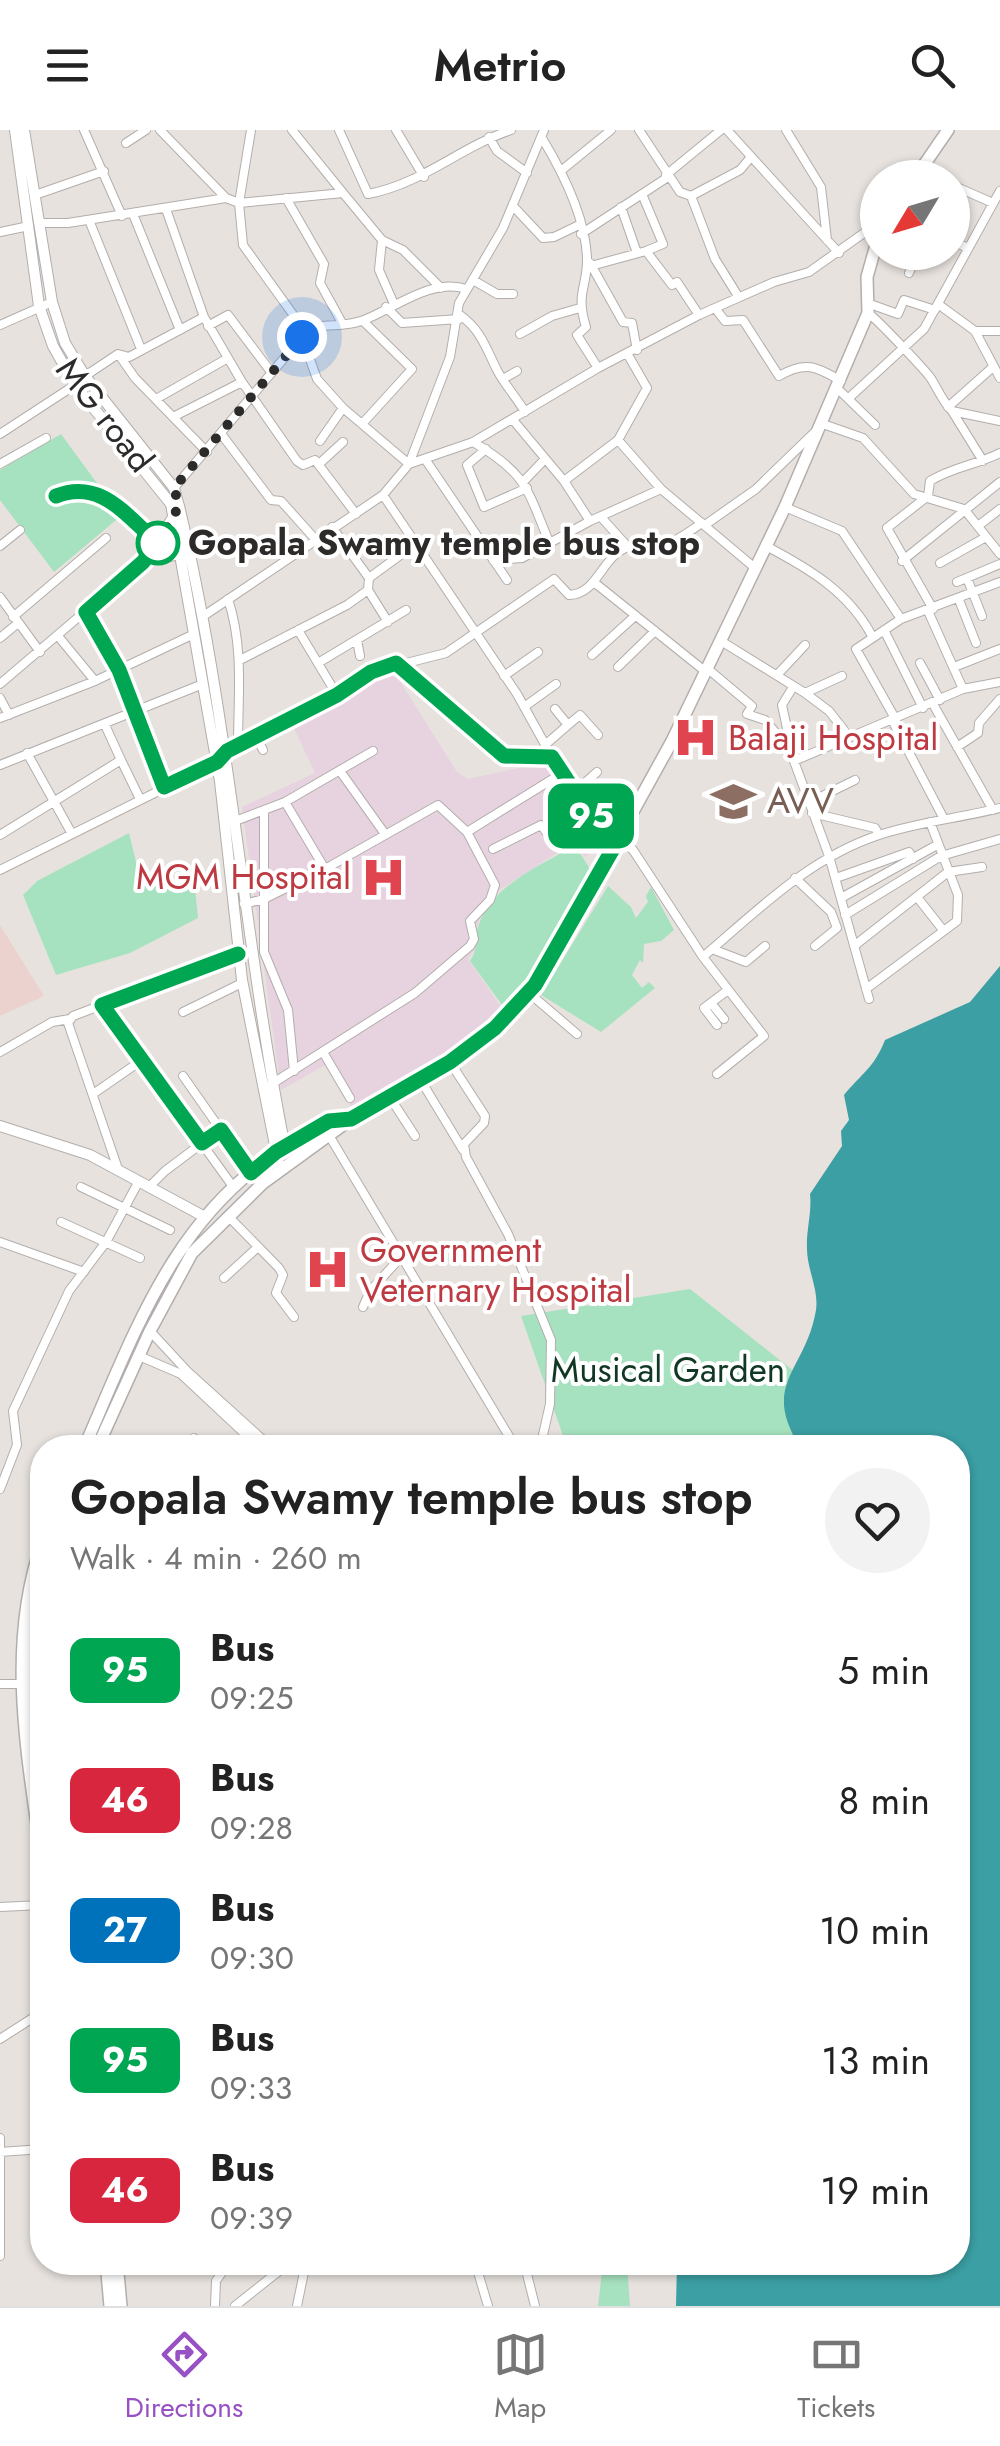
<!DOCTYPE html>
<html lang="en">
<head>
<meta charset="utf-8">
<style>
  body { margin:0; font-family:Jost,sans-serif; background:#f2f2f2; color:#222; height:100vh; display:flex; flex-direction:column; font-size:38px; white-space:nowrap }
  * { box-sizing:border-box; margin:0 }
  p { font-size:32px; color:#767676 }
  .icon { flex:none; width:55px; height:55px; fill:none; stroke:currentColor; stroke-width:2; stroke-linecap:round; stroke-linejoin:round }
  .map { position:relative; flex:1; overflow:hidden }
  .sheet { position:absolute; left:30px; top:1305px; width:940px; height:840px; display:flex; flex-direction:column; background:#fff; border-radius:40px; box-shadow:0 2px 8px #0004 }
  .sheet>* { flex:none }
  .badge { padding:0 20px; border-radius:15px; font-size:35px; line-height:65px }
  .needle { width:65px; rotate:232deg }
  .fabs { position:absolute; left:860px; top:30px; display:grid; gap:20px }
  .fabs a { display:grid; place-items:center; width:110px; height:110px; border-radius:50%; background:#fff; box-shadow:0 2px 8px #0004; font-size:50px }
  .you { position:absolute; width:50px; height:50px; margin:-25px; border:8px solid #fff; border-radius:50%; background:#1a73e8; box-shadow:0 0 0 15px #1a73e833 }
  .map>.badge { position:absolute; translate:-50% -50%; box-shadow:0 0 0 5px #fff }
  .round { display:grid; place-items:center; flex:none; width:105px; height:105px; border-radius:52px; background:#f2f2f2 }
  .head { display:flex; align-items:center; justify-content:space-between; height:170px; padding:0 40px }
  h1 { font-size:48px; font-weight:600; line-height:75px }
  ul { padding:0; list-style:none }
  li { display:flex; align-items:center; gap:30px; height:130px; padding:0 40px }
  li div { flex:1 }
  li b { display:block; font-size:38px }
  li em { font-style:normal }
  li .badge { min-width:110px; font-weight:700; text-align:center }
  header { display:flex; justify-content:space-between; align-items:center; height:130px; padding:0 40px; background:#fff; font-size:45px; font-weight:600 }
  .tab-bar { display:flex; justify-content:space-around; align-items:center; height:140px; border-top:2px solid #e0e0e0; background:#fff; font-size:28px; color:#767676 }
  .tab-bar a { display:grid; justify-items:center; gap:5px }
  .tab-bar .active { color:#9751c4 }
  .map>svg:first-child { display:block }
  .commercial { fill:#ecd2ce }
  .medical { fill:#e7d2e0 }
  .green { fill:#a7e2c0 }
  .water { fill:#3b9fa3 }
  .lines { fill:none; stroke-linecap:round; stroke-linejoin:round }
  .minor-casing { stroke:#b3aeab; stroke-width:10 }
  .major-casing { stroke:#b3aeab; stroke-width:12 }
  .highway-casing { stroke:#b3aeab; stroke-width:14 }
  .minor { stroke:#fff; stroke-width:8 }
  .major { stroke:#fff; stroke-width:10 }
  .highway { stroke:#fff; stroke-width:11 }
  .line-casing { stroke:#fff; stroke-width:22 }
  .line { stroke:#00a651; stroke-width:15 }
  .walk { stroke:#2d2b2a; stroke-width:10; stroke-dasharray:0 18 }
  .stop-dot { fill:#fff; stroke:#00a651; stroke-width:5 }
  .labels { text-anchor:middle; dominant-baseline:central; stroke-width:8; stroke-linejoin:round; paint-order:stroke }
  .street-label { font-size:35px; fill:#2d2b2a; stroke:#fff }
  .stop-label { font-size:35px; font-weight:bold; fill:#2d2b2a; stroke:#fff; text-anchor:start }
  .health-label { font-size:35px; fill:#be3a42; stroke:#fff; text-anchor:start }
  .education-label { font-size:35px; fill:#785e54; stroke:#fff; text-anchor:start }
  .park-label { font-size:35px; fill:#103825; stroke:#fff }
</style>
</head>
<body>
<header><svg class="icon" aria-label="menu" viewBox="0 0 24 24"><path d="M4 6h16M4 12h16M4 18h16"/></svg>Metrio<svg class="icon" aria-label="search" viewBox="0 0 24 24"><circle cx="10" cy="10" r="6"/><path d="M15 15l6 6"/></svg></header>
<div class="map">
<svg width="1000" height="2176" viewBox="0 0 1000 2176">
  <rect width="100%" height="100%" fill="#e7e2de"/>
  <!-- commercial -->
  <path class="commercial" d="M0,795L44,866L0,886Z"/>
  <!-- medical -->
  <path class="medical" d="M391,537L457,642L468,649L550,631L602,704L589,709L595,719L585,727L574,712L495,763L478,793L476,818L468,829L501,877L459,914L352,979L327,934L281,960L242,677L315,643L294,598Z"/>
  <!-- green -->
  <path class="green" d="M61,304L121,386L54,442L0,370V340Z
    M129,703L140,748L147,747L149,753L194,748L198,788L130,823L56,845L23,765L37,751Z
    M575,715L590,739C564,787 543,838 502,875L470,831C479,818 474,808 479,794C493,754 541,736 575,715Z
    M608,756L631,777L636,788L648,772L646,766L651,757L674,800L661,811L644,814L643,833L640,830L632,845L642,858L649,852L655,858L601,902L541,865Z
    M690,1159L881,1310L857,1318L567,1317L521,1186Z
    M603,2133H627L630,2176H598Z"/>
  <!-- water -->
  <path class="water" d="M1000,836V2176H676L677,2133L958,2132V1318L800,1317C760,1253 806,1241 816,1180C819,1160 807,1139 807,1119C806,1100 812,1083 810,1064L842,1016L841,1001L849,990L844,965C862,943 874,938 885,910L970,872Z"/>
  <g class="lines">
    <defs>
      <path id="minor" d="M84,0L122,86
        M160,0L226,68
        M251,0L239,73L243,115L302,197C321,195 346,197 364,190C393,179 433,147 466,159
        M339,0L368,64C422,54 460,17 511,0
        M396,0L424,47
        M639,0L680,62L691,66L715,129L738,166
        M727,0L839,123
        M786,0L821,57L827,110
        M489,7L497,21L527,43
        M542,8C562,41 585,87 587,127C588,157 575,162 586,197L577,205L598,238
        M126,13L146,0
        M920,39L936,48
        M562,40L611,0
        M666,45L721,0
        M952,55L993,73
        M343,63L382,110L403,120L441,158
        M642,64L663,114L646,121
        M35,65L104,41
        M691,66L740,40L751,27
        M286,68L324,134L320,153L342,193
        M513,76L543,108L554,107L579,95
        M621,77L637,123
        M166,79L204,187L242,252L173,287
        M133,84L180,200
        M89,90L141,219
        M40,93H68L226,68L239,73L343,63L292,0
        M0,102L29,96
        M581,104L668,47
        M382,110L379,140L394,174
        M952,111L968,118
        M590,133L623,192L632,193L637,220
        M591,136L646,121L672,155L677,152L699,185
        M909,143L918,122
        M473,150L497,164H513
        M870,174L898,184L904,170L935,180
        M938,174L975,201
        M386,177L402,193L459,189
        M715,178L725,191L743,190L779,246C805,231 816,236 841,251
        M868,183C877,189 922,237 930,247C938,259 942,271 952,281L1000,291
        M460,185C481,200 486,218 497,240C504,254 517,268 525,282
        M0,195L52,172
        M208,196L228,185L271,242
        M1000,201H975L1000,248
        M520,204L552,186L580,178
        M302,207L317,249L343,278L409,334
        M119,225L135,248L207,322
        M85,246L118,224L129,227L204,187
        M503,249L517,241
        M242,252L297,331L303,335L315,330L356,384
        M838,259L875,295
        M850,267L924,199L1000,61
        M156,269L228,228
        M948,277L993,237
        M952,281L983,331
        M513,290L564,351L590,391L661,359
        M362,294L412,239L363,191
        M0,304L75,255
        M222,305L271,370L281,371L316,410
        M618,310L661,359L755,438
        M320,311L343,278
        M473,312C526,343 527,358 549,412
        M486,319L467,335L484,377L527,358
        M425,329L507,450
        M0,334L46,308
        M319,334L343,312
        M409,334L450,227L459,173L503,98L544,0
        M524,351L545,329
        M564,351L618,310L647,258L628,225
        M174,358L302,207
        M383,365L517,564L552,627L592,688L633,720L703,827C758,780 809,728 879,705C918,692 960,688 1000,678
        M57,366C101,348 126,386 158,413
        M785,377L842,401L901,489
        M601,387L628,417
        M705,395L756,359L823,294L863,308L914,364L964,379L1000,424
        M978,396L1000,379
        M0,416L20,400
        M766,416C808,438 849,462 872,506
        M493,430L522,428L590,391
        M902,431L1000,352
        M143,432L180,425
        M940,433L986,407
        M369,448L414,415
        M967,448L982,486
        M957,452L1000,434
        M595,453L706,542
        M368,460L388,492
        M0,467L40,522
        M228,469C244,517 238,566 238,616
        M959,470L976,513
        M933,479L887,398L928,366L930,351C953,337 976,335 1000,323
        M928,481L963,559
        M86,482L119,540L164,657
        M13,487L106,408
        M202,487L383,365L409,334L473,312L598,238L699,185L774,152L809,142L878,93
        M298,500L337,565
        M884,500L923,578
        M58,506L95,551
        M0,508L17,494
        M357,510L360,526
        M721,511L805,563L842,546
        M592,525L635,486
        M240,530L347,475L368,460L369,448L332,397
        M318,533L406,480
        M396,533L504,626L552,627
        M920,533L940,570
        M618,537L655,501
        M954,537L1000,519
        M708,539L752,576L747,584L765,590L782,610L789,611
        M778,544L805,515
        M504,546L538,522
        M0,554L143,432L174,384
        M793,557L782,575L794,631L829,726L869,869
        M805,563L829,581L844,600
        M0,568L9,585
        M933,574L993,680
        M524,577L556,554
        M0,588L95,551L194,504
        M896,590L856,519L901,489L1000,452
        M893,592L944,689
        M568,595L580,585L598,605
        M256,606L263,620
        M545,615L568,595L555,579
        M957,617L978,603L979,593L1000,569
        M27,623L72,704
        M121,630L140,669
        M794,631L963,559L1000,552
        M0,635L203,554
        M340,641L385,704
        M576,661L597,642
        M285,672L325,739
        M808,673L855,650
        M264,680V822L288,880L294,941
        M812,683L875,698L879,705
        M230,693L285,672L373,621
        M467,702L564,642
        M0,705L121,630L105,595
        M493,719L541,695L547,703L592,688
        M0,740L217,632L227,621L337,565L371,542L446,523L554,449L569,465C599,464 601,425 629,417C635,415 646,418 653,417C671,416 687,403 702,393
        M795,748L831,782L837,798L815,816
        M836,748L909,722L913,729
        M917,767L943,800
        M841,768L937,715
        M244,774L264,769L325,739L438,675L467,702L495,755L490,770L470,791L474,809L470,816L415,863L270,955
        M845,785L941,726L1000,709
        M854,816L948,742L982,737
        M712,819L746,832L765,816
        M703,827L764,906L717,944
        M866,859L957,791L958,765L930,692
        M529,863L577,904
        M711,873L724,889
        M102,875L238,823
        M183,882L242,853
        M717,895L704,878L728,860
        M0,922L52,892L70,889
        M323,922L350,968
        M450,932L485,986L484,993L464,1014L466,1027L508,1104L551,1210L550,1274L540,1318
        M183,946L251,1043
        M420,949L463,1020
        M93,964L142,930
        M389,966L415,1006
        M330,1007L516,1318
        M118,1039L68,893L73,886L102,875L234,1058
        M150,1056L165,1041L221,999
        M81,1057L170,1100
        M228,1086L279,1138L283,1145L276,1163L294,1187
        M61,1092L140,1128
        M0,1112L84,1142
        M224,1148L258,1117
        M363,1177L370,1161L401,1127
        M150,1201L187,1241L272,1318
        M139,1226L181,1244L260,1318
        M189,1318L194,1308
        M0,1359L17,1315L13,1281L69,1161L106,1112L139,1051
        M0,1554H22
        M0,1777L42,1775
        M0,1909L42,1882
        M39,1966L42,2007
        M0,2008V2126
        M0,2022L42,2019
        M475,2132L488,2176
        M215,2176L216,2151L229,2132
        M235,2176L279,2141
        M297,2176L304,2142
        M535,2176L525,2136L536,2132"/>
      <path id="major" d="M15,0L39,176L53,216L75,255L171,374L220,651L242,850L280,1040
        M24,0L52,172L65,213L85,246L174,358L179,376C230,589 243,808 286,1023
        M0,996L90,1025L203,1086"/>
      <path id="highway" d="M915,48L948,0
        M84,1318C136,1199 176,1080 295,1011C313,1001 330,986 351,989
        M97,1318L150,1201L192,1123L263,1053L351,989L475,915L529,863L551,830L672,611L785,377L868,183L867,147L878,108
        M42,1413C6,1516 27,1623 42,1729
        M42,1453C25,1517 33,1588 42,1653
        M106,2132L110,2176
        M117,2132L121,2176"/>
    </defs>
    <!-- minor casing -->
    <use href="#minor" class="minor-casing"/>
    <!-- major casing -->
    <use href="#major" class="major-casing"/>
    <!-- highway casing -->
    <use href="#highway" class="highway-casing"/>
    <!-- minor -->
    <use href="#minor" class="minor"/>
    <!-- major -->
    <use href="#major" class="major"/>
    <!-- highway -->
    <use href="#highway" class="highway"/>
  </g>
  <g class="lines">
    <defs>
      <path id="line" d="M56,366C101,348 126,386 158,413L143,432L86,482L119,540L164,657L217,632L227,621L337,565L371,542L396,533L504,626L552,627L592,688L618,710L535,855L495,898L450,932L351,989L329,991L276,1022L251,1043L221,1000L202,1013L102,875L238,824"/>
    </defs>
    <!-- line casing -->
    <use href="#line" class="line-casing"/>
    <!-- line -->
    <use href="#line" class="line"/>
    <!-- walk -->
    <path class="walk" d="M158,413L179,376L174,358L302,207"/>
  </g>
  <!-- icons -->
  <defs>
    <symbol id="hospital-bare" viewBox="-9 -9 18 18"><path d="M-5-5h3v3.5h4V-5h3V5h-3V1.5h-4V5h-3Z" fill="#e0444e" stroke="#fff" stroke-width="2.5" paint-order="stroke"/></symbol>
    <symbol id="university-bare" viewBox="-9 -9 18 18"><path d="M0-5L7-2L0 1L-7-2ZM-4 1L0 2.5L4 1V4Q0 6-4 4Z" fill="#8d6e63" stroke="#fff" stroke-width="2.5" paint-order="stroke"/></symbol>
  </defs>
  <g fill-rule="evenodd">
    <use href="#hospital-bare" x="664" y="576" width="63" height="63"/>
    <use href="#university-bare" x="702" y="640" width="63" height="63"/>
    <use href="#hospital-bare" x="352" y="716" width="63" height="63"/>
    <use href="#hospital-bare" x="296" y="1108" width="63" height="63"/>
  </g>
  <!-- markers -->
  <circle class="stop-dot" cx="158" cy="413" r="20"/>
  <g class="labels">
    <!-- street labels -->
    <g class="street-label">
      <text transform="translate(105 285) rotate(52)">MG road</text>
    </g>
    <!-- stop labels -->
    <g class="stop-label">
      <text x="188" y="413">Gopala Swamy temple bus stop</text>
    </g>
    <!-- health labels -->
    <g class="health-label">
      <text x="728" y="608">Balaji Hospital</text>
      <text x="351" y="747" text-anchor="end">MGM Hospital</text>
      <text x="360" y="1120">Government<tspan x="360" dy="40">Veternary Hospital</tspan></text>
    </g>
    <!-- education labels -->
    <g class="education-label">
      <text x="767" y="671">AVV</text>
    </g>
    <!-- park labels -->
    <g class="park-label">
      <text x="668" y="1240">Musical Garden</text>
    </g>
  </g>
</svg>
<div class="fabs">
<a><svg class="needle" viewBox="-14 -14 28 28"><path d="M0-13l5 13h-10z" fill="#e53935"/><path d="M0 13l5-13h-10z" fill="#767676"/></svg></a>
</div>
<div class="you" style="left:302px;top:207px"></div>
<b class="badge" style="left:591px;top:686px;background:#00a651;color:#fff">95</b>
<section class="sheet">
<div class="head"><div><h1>Gopala Swamy temple bus stop</h1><p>Walk · 4 min · 260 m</p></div><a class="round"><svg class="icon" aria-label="heart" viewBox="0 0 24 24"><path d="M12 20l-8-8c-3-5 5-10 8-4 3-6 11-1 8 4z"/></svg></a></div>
<ul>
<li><span class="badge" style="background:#00a651;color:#fff">95</span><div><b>Bus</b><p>09:25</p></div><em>5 min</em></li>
<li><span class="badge" style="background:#d7263d;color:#fff">46</span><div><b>Bus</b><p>09:28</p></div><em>8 min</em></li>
<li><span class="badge" style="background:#0072bc;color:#fff">27</span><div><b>Bus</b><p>09:30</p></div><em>10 min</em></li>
<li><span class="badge" style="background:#00a651;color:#fff">95</span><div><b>Bus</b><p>09:33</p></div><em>13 min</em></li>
<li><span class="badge" style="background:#d7263d;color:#fff">46</span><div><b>Bus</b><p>09:39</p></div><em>19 min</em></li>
</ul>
</section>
</div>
<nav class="tab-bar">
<a class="active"><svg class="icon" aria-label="directions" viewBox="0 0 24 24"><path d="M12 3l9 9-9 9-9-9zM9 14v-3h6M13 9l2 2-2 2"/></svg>Directions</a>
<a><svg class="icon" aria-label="map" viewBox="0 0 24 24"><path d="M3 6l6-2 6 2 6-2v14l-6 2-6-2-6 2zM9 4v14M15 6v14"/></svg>Map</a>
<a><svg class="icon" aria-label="tickets" viewBox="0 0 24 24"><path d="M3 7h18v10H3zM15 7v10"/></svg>Tickets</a>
</nav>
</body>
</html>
